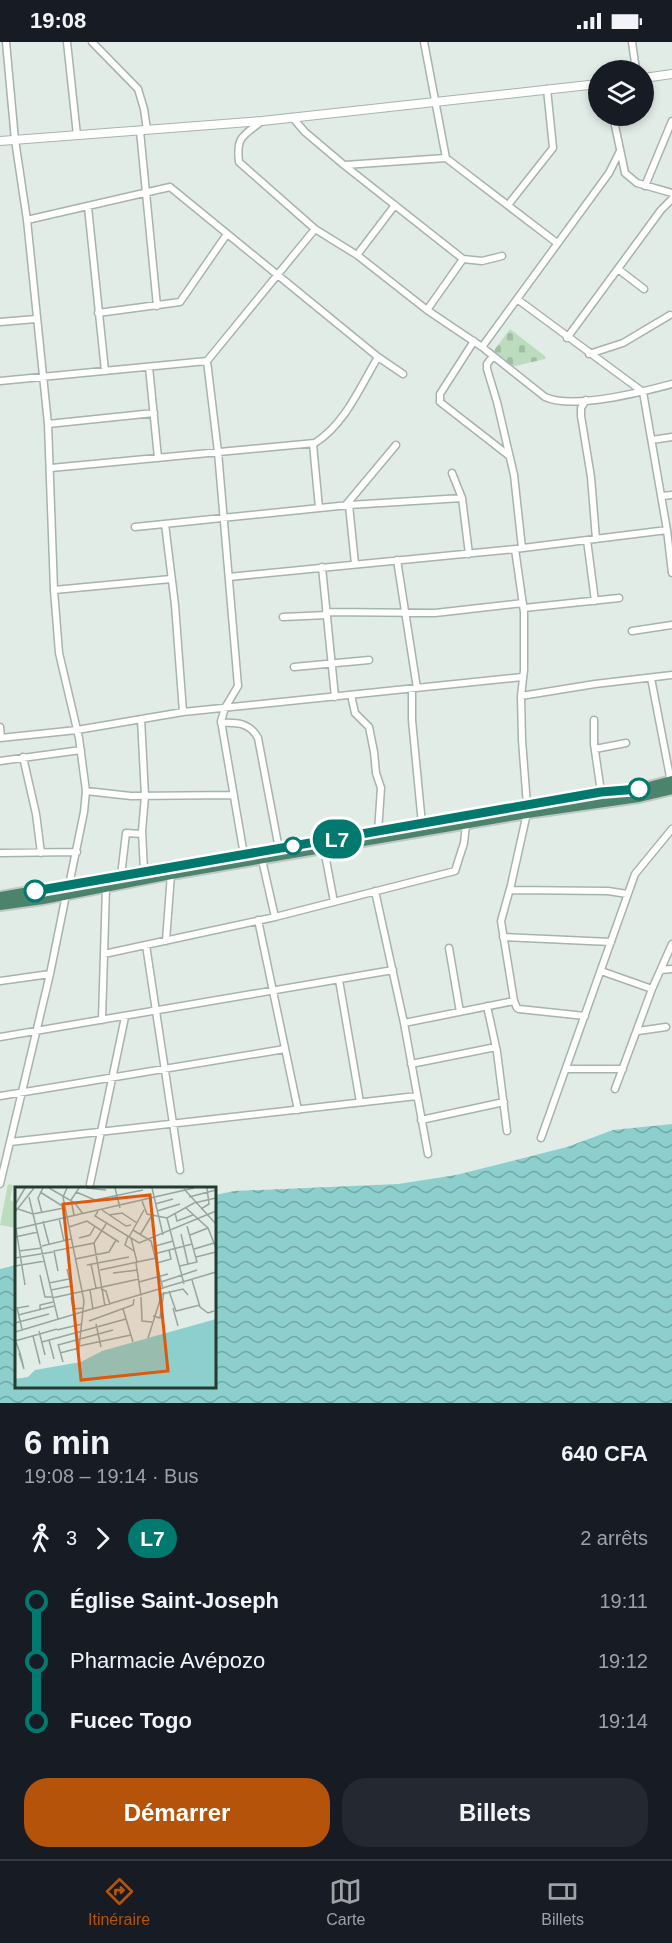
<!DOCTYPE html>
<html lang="fr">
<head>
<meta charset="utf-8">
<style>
  body { margin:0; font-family:Helvetica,sans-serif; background:#242831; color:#f1f3f6; height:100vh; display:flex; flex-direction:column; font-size:22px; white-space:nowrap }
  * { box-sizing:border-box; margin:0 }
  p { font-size:20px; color:#9ea1a6 }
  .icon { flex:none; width:33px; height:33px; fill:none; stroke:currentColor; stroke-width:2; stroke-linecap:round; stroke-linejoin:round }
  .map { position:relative; height:1361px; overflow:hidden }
  .drawer { display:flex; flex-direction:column; background:#171b24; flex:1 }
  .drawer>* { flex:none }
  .badge { padding:0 12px; border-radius:20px; font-size:21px; line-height:39px }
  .controls { position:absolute; left:588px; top:18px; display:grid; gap:12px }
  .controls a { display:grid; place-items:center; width:66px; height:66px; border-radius:50%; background:#171b24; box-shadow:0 3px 9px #0003; font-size:30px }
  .map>.badge { position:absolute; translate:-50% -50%; box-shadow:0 0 0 3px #fff }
  .legs { display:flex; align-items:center; gap:9px; height:66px; padding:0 24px; font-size:20px }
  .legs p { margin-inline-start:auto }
  .head { display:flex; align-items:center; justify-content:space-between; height:102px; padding:0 24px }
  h1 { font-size:33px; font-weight:800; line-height:45px }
  .action { display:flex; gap:12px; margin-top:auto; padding:12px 24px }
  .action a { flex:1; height:69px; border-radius:24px; background:#b45309; color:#fff; font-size:24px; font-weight:800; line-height:69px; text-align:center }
  .action a+a { background:#242831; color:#f1f3f6 }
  ul { padding:0 24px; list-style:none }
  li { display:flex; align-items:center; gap:21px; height:60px; font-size:22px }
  li i { display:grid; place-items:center; width:9px; height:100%; margin:0 8px; background:currentColor }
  li i::after { content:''; width:15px; height:15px; margin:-8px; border:4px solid; border-radius:50%; background:#171b24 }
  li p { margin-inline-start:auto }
  li:first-child i { background:linear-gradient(#0000 50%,currentColor 0) }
  li:last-child i { background:linear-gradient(currentColor 50%,#0000 0) }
  .status { display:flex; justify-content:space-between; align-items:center; height:42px; padding:0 30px; background:#171b24; direction:ltr }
  .status svg { height:16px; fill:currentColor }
  .dock { display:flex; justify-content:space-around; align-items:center; height:84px; border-top:2px solid #363941; background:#171b24; font-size:16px; color:#9ea1a6 }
  .dock a { display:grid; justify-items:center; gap:3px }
  .dock .selected { color:#b45309 }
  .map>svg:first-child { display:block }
  .green { fill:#bcdcbe }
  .cemetery { fill:url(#cemetery-stones) }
  .water { fill:url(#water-waves) }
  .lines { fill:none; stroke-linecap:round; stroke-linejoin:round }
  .minor-casing { stroke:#a5b4ac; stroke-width:9 }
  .tertiary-casing { stroke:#a5b4ac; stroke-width:10 }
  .trunk-casing { stroke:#c1c8c5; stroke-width:14 }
  .minor { stroke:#fff; stroke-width:6 }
  .tertiary { stroke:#fff; stroke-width:8 }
  .trunk { stroke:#4c836c; stroke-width:10 }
  .line-1-casing { stroke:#fff; stroke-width:14 }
  .line-1 { stroke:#01796f; stroke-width:9 }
  .stop-1-dot { fill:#fff; stroke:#01796f; stroke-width:3 }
  .inset-road { fill:none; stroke:#96a69d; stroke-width:1.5 }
  .view { fill:#de580e; fill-opacity:0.15; stroke:#de580e; stroke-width:3 }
  .inset-edge { fill:none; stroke:#233c30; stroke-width:3 }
</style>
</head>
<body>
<div class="status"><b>19:08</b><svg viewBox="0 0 49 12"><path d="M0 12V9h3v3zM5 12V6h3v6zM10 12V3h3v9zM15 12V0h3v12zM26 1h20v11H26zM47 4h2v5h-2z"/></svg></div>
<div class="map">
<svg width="672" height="1361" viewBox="0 0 672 1361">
  <defs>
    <pattern id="cemetery-stones" width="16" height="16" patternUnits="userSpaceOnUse" patternTransform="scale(1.5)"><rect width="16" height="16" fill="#bcdcbe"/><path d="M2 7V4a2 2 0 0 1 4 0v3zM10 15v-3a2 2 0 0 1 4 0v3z" fill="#a1bea4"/></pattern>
    <pattern id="water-waves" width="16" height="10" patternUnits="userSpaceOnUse" patternTransform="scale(1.5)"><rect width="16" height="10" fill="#8ccfcc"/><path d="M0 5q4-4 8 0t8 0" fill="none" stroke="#72a9a6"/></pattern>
  </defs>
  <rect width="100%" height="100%" fill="#e2ece6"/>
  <!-- green -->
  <path class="green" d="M8,1142L13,1143L10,1158L16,1161V1186L0,1183Z"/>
  <!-- cemetery -->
  <path class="cemetery" d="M510,287L546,315L545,317L511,325L492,311Z"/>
  <!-- water -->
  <path class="water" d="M672,1082V1361H0V1227L16,1223V1344H214L215,1153L234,1149L398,1142L456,1133L567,1105L613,1088Z"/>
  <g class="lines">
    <defs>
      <path id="minor" d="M6,0L15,98L27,178L48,382L54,548L59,611L79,696L86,749L84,770L69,843
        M67,0L77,93
        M92,0L138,47L144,67L147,88
        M424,0L446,116
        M632,0L636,28
        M613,74L625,131L637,141L672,151
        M292,75L305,90L344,123L463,217L482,219L502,214
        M262,79C243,94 236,94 239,120L315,187L357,213L427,268L482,305L545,355C573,368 642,350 672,342
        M140,89L157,264
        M345,123L446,116L557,201
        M645,144L672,79
        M508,163L553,106L547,47
        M88,165L105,329
        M27,178L170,145L378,315L403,332
        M357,213L395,163
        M618,227L644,247
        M517,257L643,350L667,488L672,531
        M427,268L463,217
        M98,271L180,260L227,192
        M0,280L36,277
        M567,296L661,168L672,157
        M474,299L440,352V360L508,413
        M482,305L609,131L620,109
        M589,312L623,301L670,273
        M493,314L487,322V327L497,360L514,433L522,506
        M207,319L218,410L238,644L225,666L221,679L244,813
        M149,325L158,416
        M0,339L207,319L315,187
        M586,358L581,366V374L591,435L596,497
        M48,382L154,371
        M652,398L672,395
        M313,402L319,466
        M51,426L315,401C345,382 360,345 378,315
        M452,431L462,456L469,512
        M661,454L672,453
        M349,463L355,522
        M345,464L396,403
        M165,482L175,563L183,670
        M135,485L349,463L462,456
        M587,498L595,559
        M515,507L524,570V628L521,654L522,698L527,763
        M397,518L417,646
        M322,525L335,655
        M229,535L515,507L667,488
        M54,548L171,537
        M524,566L619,556
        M326,570L435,571L523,561
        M283,575L327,573
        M632,589L672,583
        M294,625L369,618
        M651,636L671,740
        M412,647V678L422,782
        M351,653L355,671L369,685L374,710L376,731L381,746L378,790
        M521,654L595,642L672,633
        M141,677L145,754
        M594,678V702L601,750
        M221,681C237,680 250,681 258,696L279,807
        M0,685L1,696
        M0,696L77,688L183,670L522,635
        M595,707L626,701
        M23,715L36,772L41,811
        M0,719L81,708
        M86,749L131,754L234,753
        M527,771L511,843L501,879L514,959L517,966L519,967L585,974
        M324,807L334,860
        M0,811L77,810
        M262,818L275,875
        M144,829L142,789L145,754
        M121,834L126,791L142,792
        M510,848L608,849L627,852
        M375,849L404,981L428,1112
        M258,878L298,1068
        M503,895L611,900
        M166,899L171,832
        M146,903L180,1128
        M449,906L460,970
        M104,912L275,875L455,829L464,801L466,782
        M661,928L672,927
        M601,929L652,947L672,902
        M339,938L360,1060
        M0,939L50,932
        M487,964L497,1010L507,1089
        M102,978L106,846
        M404,981L514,959
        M638,989L666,985
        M0,995L393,928
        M411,1022L496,1005
        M566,1027H623
        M615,1047L652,947
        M0,1054L285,1007
        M421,1078L504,1060
        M541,1096L635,832L672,787
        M10,1100L417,1054
        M0,1142L50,932L66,853
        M90,1142L125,975"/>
      <path id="tertiary" d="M644,36L672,32
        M0,99L262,79L598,42"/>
      <path id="trunk" d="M365,793L601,750L641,747L672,739
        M241,814L347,796
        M0,855L172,825
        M0,863L43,857L171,832L527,771L639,755L672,747"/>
    </defs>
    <!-- minor casing -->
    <use href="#minor" class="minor-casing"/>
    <!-- tertiary casing -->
    <use href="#tertiary" class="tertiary-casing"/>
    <!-- trunk casing -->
    <use href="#trunk" class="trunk-casing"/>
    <!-- minor -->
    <use href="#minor" class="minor"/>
    <!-- tertiary -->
    <use href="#tertiary" class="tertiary"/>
    <!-- trunk -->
    <use href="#trunk" class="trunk"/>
  </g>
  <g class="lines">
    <defs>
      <path id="line-1" d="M35,849L601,750L639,747"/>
    </defs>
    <!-- line-1 casing -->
    <use href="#line-1" class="line-1-casing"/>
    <!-- line-1 -->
    <use href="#line-1" class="line-1"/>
  </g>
  <!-- markers -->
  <g class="stop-1-dot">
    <circle cx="639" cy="747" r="10"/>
    <circle cx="293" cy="804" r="8"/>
    <circle cx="35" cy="849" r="10"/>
  </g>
  <!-- overview -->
  <g transform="translate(15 1145)">
    <rect width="201" height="201" fill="#e2ece6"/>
    <path d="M201,132V200H0V192L13,190L20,183L66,175L87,164Z" fill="#8ccfcc"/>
    <path class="inset-road" d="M34,1L60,16L68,27M52,1L48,10L69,114L63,170M71,1L91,3M100,1L105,21M137,1L148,48M169,2L201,37M25,5L49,20M61,5L80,13L128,3M14,10L43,132M174,10L201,3M127,14L132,27L152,31L179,16L201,11M140,17L158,12M0,18L10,1M0,21L18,27L49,21M171,21L193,41L201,61M186,22L194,17L192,1M87,23L111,39L116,38M83,24L80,29L124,56L201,24M142,24L165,17M0,25L19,1M27,26L23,11L28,1M160,26L162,34L178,28M59,28L56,13L64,1M94,28L107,26L122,36M44,31L49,54M152,31L169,97M28,34L34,57M54,40L72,34L104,55M0,42L179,1M1,42L10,98M118,43L136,54L148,102M166,47L173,77M125,48L137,28M175,48L193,41M113,49L110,58L119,64M0,50L23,45M114,50L129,23M64,51L75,48L80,39M116,51L122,75M79,56L90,119M27,59L56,52M137,60L158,54M179,62L199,56M4,64L27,61M139,67L177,57M181,70L201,65M0,71L38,65M60,72L94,65L101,53M121,76L126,109M142,76L156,72L154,63M76,77L81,101M72,78L114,70M0,79L30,74M165,79L182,75L172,39M52,82L58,107M85,83L141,71M43,84L39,64L79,56L91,37M98,86L123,83M25,88L30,110H37M177,93L185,120L193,126L199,124M124,95L153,87M146,95L182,83M34,96L54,92M86,102L91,104L95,118M36,103L56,99M75,103L78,122M154,104L161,124L185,118M56,110L58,122L69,121M126,110L127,134L137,135M37,111L124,92M158,121L163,139M108,122L118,155M25,123V118L38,115M3,128L39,119M138,129L145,131L149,105M74,134L118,118L119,112M0,136L34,127M81,137L86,160M7,142L2,121L14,119M42,143L67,137M24,144L30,168M0,145L201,85M18,149L25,177M133,151L147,107L168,102L173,108M0,152L5,166L9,182L4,166M34,153L39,172M0,154L42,142M27,155L111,132M43,157L48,175M43,158L98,143M64,159L116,148M45,166L64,161"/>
    <path class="view" d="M135,8L153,184L66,193L48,17Z"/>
    <rect width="201" height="201" class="inset-edge"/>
  </g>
</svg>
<div class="controls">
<a><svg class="icon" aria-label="layers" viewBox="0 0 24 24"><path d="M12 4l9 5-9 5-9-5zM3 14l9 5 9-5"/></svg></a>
</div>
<b class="badge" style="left:337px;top:797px;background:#01796f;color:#fff">L7</b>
</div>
<section class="drawer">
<div class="head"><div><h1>6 min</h1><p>19:08 – 19:14 · Bus</p></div><b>640 CFA</b></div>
<div class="legs"><svg class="icon" aria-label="walk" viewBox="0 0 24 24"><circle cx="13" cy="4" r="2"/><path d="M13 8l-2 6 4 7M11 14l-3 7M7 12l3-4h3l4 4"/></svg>3<svg class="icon" aria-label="forward" viewBox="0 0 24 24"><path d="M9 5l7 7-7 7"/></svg><b class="badge" style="background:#01796f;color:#fff">L7</b><p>2 arrêts</p></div>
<ul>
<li><i style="color:#01796f"></i><b>Église Saint-Joseph</b><p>19:11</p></li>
<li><i style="color:#01796f"></i><span>Pharmacie Avépozo</span><p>19:12</p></li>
<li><i style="color:#01796f"></i><b>Fucec Togo</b><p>19:14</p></li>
</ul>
<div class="action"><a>Démarrer</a><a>Billets</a></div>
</section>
<nav class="dock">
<a class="selected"><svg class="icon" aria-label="directions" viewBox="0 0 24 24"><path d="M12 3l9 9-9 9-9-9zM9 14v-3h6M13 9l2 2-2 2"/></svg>Itinéraire</a>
<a><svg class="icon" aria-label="map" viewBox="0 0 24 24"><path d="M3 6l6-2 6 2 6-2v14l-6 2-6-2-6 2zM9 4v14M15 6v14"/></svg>Carte</a>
<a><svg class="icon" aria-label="tickets" viewBox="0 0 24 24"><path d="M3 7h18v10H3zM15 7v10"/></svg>Billets</a>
</nav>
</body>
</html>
